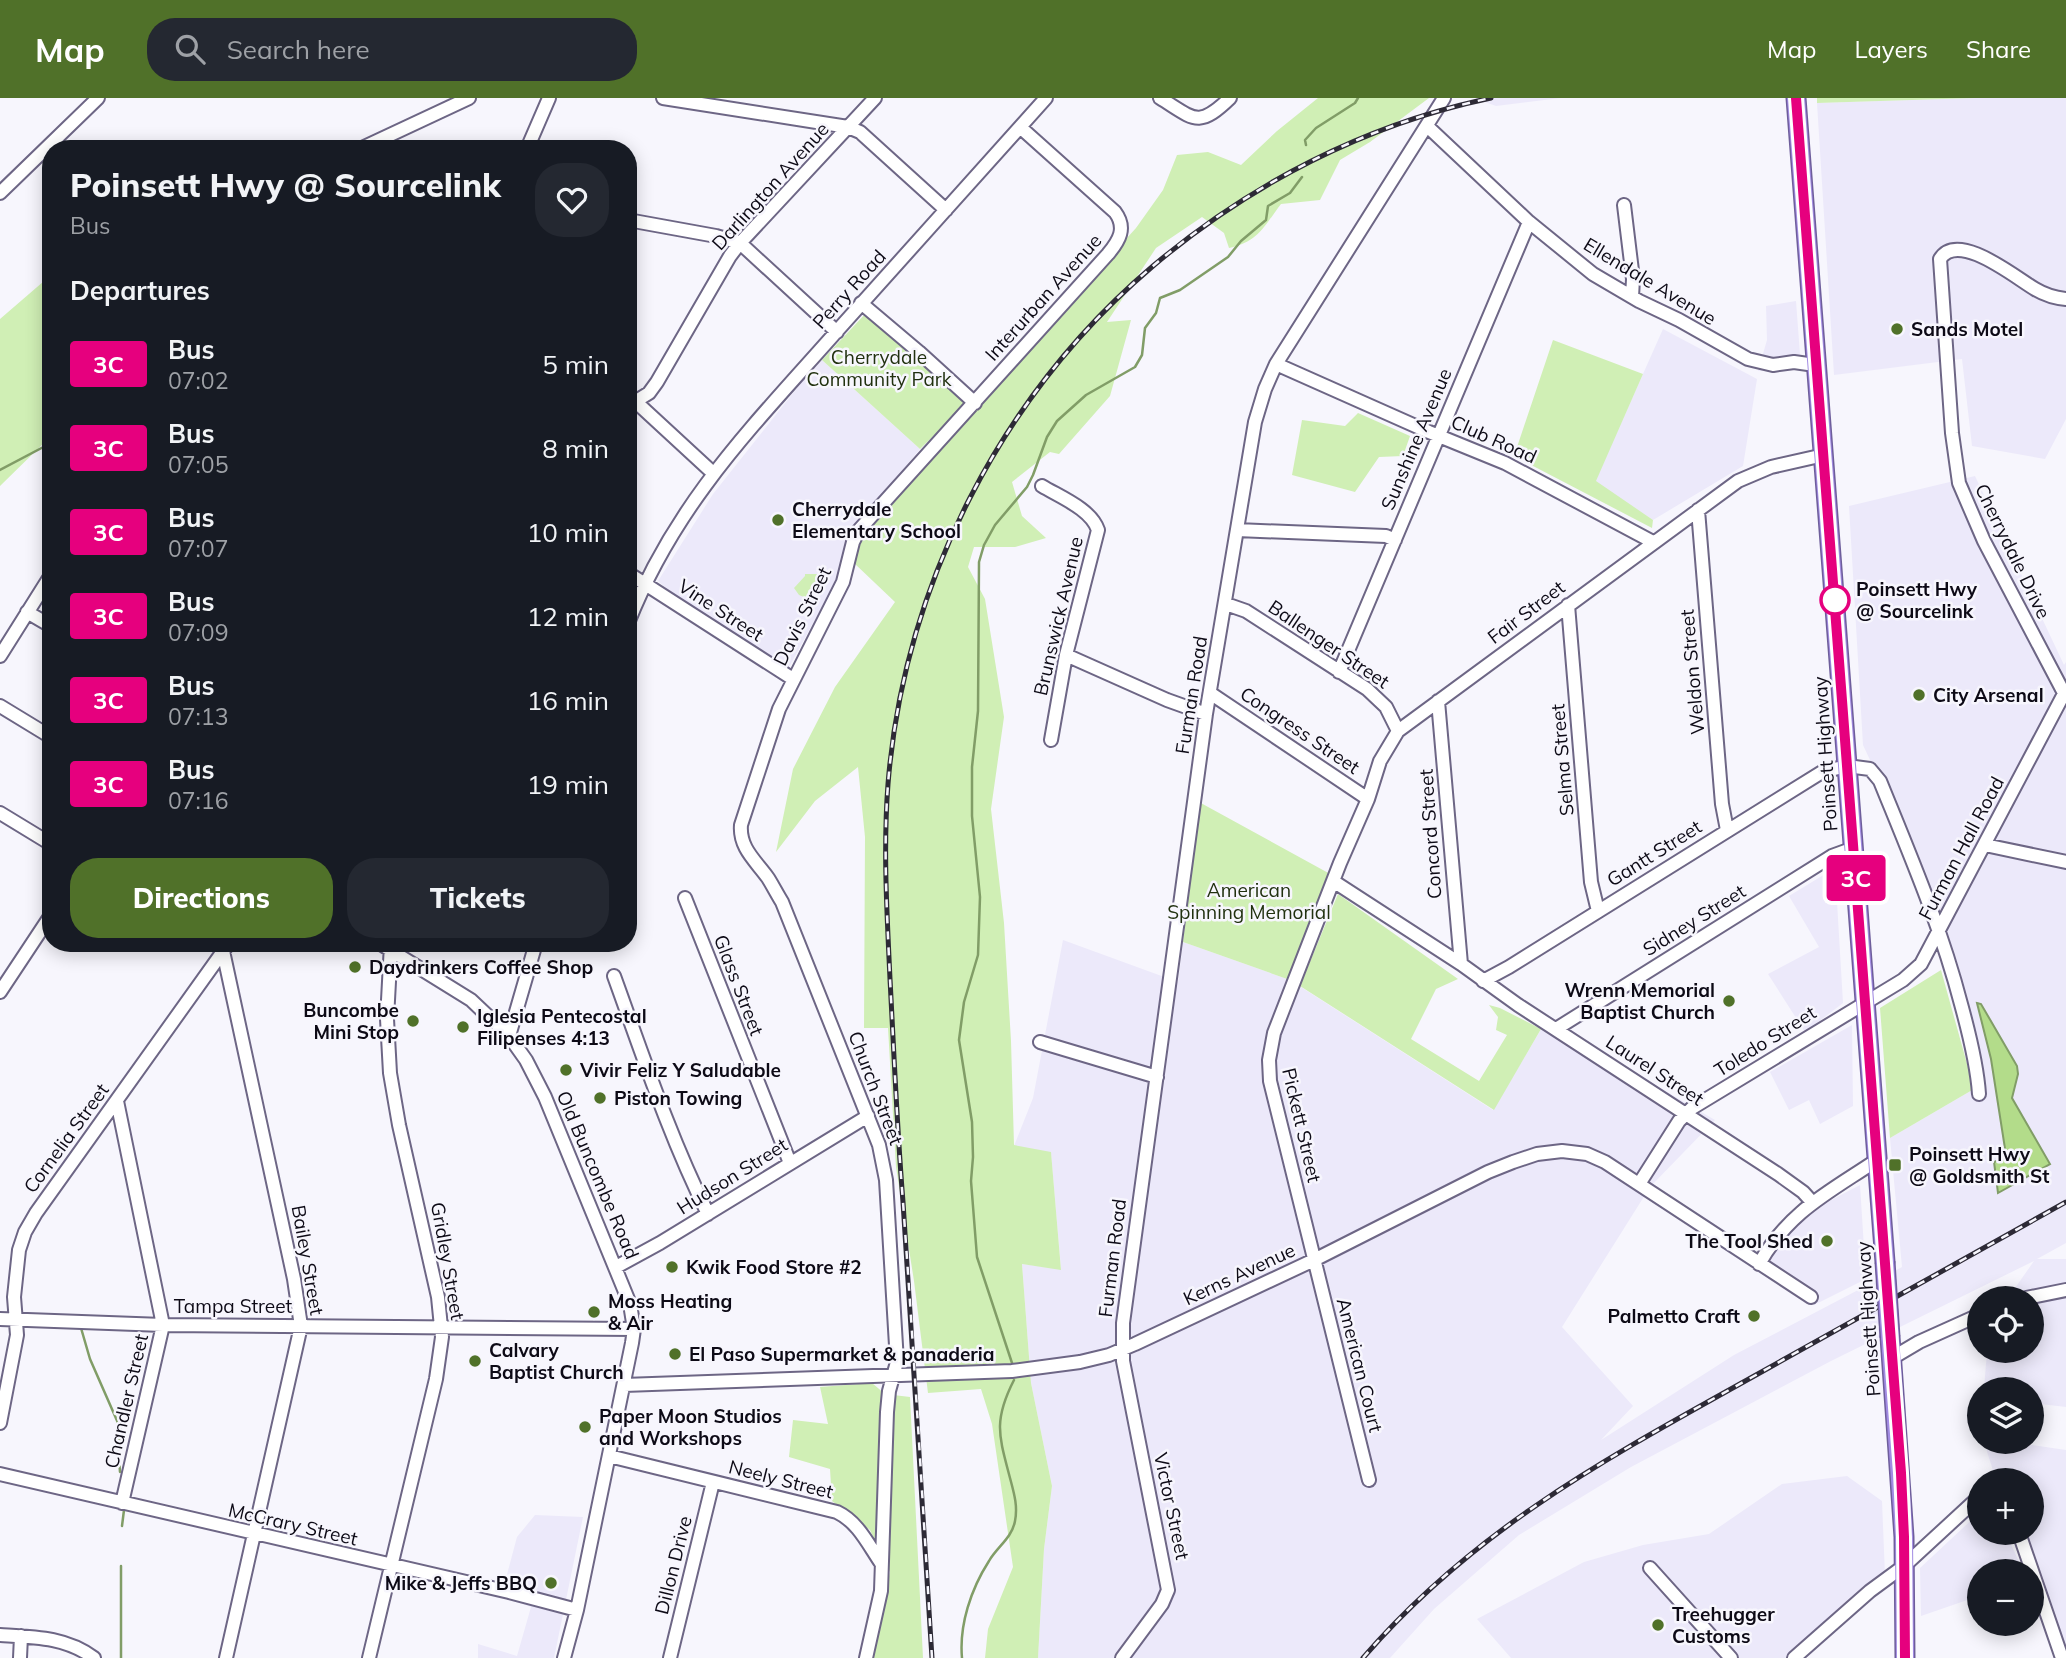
<!DOCTYPE html>
<html lang="en">
<head>
<meta charset="utf-8">
<style>
  body { margin:0; font-family:Mulish,sans-serif; background:#242831; color:#f1f3f6; height:100vh; display:flex; flex-direction:column; font-size:26px; white-space:nowrap }
  * { box-sizing:border-box; margin:0 }
  p { font-size:23px; color:#9ea1a6 }
  .icon { flex:none; width:38px; height:38px; fill:none; stroke:currentColor; stroke-width:2; stroke-linecap:round; stroke-linejoin:round }
  .map { position:relative; flex:1; overflow:hidden }
  .panel { position:absolute; left:42px; top:42px; width:595px; height:812px; display:flex; flex-direction:column; background:#171b24; border-radius:28px; box-shadow:0 4px 18px #0003 }
  .panel>* { flex:none }
  .badge { padding:0 14px; border-radius:5px; font-size:24px; line-height:46px }
  .buttons { position:absolute; left:1967px; top:1188px; display:grid; gap:14px }
  .buttons a { display:grid; place-items:center; width:77px; height:77px; border-radius:50%; background:#171b24; box-shadow:0 4px 18px #0003; font-size:35px }
  .map>.badge { position:absolute; translate:-50% -50%; box-shadow:0 0 0 4px #fff }
  h2 { padding:0 28px; font-size:26px; line-height:63px }
  .round { display:grid; place-items:center; flex:none; width:74px; height:74px; border-radius:28px; background:#242831 }
  .head { display:flex; align-items:center; justify-content:space-between; height:119px; padding:0 28px }
  h1 { font-size:33px; font-weight:800; line-height:52px }
  .primary-button { display:flex; gap:14px; margin-top:auto; padding:14px 28px }
  .primary-button a { flex:1; height:80px; border-radius:28px; background:#507129; color:#fff; font-size:28px; font-weight:800; line-height:80px; text-align:center }
  .primary-button a+a { background:#242831; color:#f1f3f6 }
  ul { padding:0; list-style:none }
  li { display:flex; align-items:center; gap:21px; height:84px; padding:0 28px }
  li div { flex:1 }
  li b { display:block; font-size:26px }
  li em { font-style:normal }
  li .badge { min-width:77px; font-weight:700; text-align:center }
  header { display:flex; align-items:center; gap:42px; box-sizing:border-box; height:98px; padding:0 35px; background:#507129; color:#fff }
  header strong { font-size:33px }
  nav { display:flex; gap:38px; margin-inline-start:auto; font-size:24px }
  .search { width:490px; height:63px; background:#242831; display:flex; align-items:center; gap:18px; box-sizing:border-box; padding:0 24px; border-radius:28px; color:#9ea1a6; font-size:26px }
  .map>svg:first-child { display:block }
  .built { fill:#ece9fa }
  .green { fill:#d0efb5 }
  .water { fill:#b3dc8a; stroke:#819d67; stroke-width:2 }
  .lines { fill:none; stroke-linecap:round; stroke-linejoin:round }
  .stream { stroke:#819d67; stroke-width:2.5 }
  .minor-casing { stroke:#6d6685; stroke-width:16 }
  .highway-casing { stroke:#6e5e9b; stroke-width:21 }
  .minor { stroke:#fff; stroke-width:12 }
  .highway { stroke:#a28be3; stroke-width:18 }
  .rail-casing { stroke:#2d2a36; stroke-width:5 }
  .rail { stroke:#f7f6fd; stroke-width:2.5; stroke-dasharray:8; stroke-linecap:butt }
  .highway-bridge-casing { stroke:#6e5e9b; stroke-width:21; stroke-linecap:butt }
  .highway-bridge { stroke:#a28be3; stroke-width:18 }
  .line-casing { stroke:#fff; stroke-width:16 }
  .line { stroke:#e6007e; stroke-width:10 }
  .poi-dot { fill:#507129; stroke:#f7f6fd; stroke-width:2.5 }
  .stop-dot { fill:#fff; stroke:#e6007e; stroke-width:3.5 }
  .labels { text-anchor:middle; dominant-baseline:central; stroke-width:5; stroke-linejoin:round; paint-order:stroke }
  .street-label { font-size:19px; fill:#0d0a16; stroke:#f7f6fd }
  .poi-label { font-size:19px; font-weight:bold; fill:#0d0a16; stroke:#f7f6fd; text-anchor:start }
  .park-label { font-size:19px; fill:#21310f; stroke:#f7f6fd }
  .stop-label { font-size:19px; font-weight:bold; fill:#0d0a16; stroke:#f7f6fd; text-anchor:start }
</style>
</head>
<body>
<header>
<strong>Map</strong>
<div class="search"><svg class="icon" aria-label="search" viewBox="0 0 24 24"><circle cx="10" cy="10" r="6"/><path d="M15 15l6 6"/></svg>Search here</div>
<nav><a>Map</a><a>Layers</a><a>Share</a></nav>
</header>
<div class="map">
<svg width="2066" height="1560" viewBox="0 0 2066 1560">
  <rect width="100%" height="100%" fill="#f7f6fd"/>
  <!-- built -->
  <path class="built" d="M1474,0H1561L1496,8Z
    M1975,0H2066V321L2045,361L1972,348L1962,261L1834,277L1817,5Z
    M1796,203L1801,270L1758,273L1767,242L1766,208Z
    M1663,231L1757,281L1743,368L1653,422L1595,384Z
    M822,262L920,351L848,438L839,478L789,569L677,500L658,483L713,396L801,285Z
    M1975,378L2064,567L2066,564V1145L2037,1161H2066V1309L2032,1305V1292L1984,1291L1987,1253H2032V1200H2008L2034,1163L1831,1263L1631,1369L1519,1437L1434,1511L1390,1560H1038L1044,1451L1052,1388L1031,1285L1022,1166L1061,1171L1051,1055L1014,1048L1033,1000L1063,842L1178,884L1183,844L1290,882L1493,1012L1546,923L1715,1022L1650,1089L1562,1229L1633,1308L1601,1342L1734,1257L1902,1169L1890,1040L1974,991L1937,805L1863,647L1849,408Z
    M1835,770L1843,905L1805,934L1768,876L1819,849L1789,798Z
    M1852,927L1853,1008L1820,1026L1809,1002L1789,1012L1770,974Z
    M1860,1087L1866,1181L1814,1207L1757,1162L1818,1109Z
    M1984,1344H2011L2066,1352V1560H2056L2032,1497V1474L2024,1473L2012,1435H2032V1382H1996Z
    M1847,1378L1882,1403L1885,1477L1796,1560H1511L1477,1521L1584,1464L1643,1447L1709,1436L1782,1386Z
    M1979,1415V1435H2006L2023,1473L1979,1474V1498L1921,1518L1920,1470Z
    M535,1417L583,1419L554,1560H478V1546L517,1558L531,1509L501,1499L517,1439Z"/>
  <!-- green -->
  <path class="green" d="M1318,0H1429L1370,44L1340,62L1320,102L1281,106C1264,128 1259,144 1229,150L1224,135L1202,119L1156,150L1107,224L1131,222L1110,298L1059,356L1050,354L1012,384L1022,418L1046,440L1015,449H974L968,469L985,501L1004,619L991,711L1004,825L1011,943L1014,1047L1051,1054L1061,1172L1022,1166L1031,1285L1052,1388L1044,1451L1038,1560H985L988,1531L1013,1469L992,1326L981,1291L928,1295L914,1183L896,1069L888,930H864L865,739L858,669L815,703L776,754L793,671L835,589L895,504L854,465C858,436 882,413 900,391L1136,130L1163,92L1177,57L1208,54L1241,67L1277,33Z
    M1817,0H1975L1817,5Z
    M51,177V338L0,388V221Z
    M867,214L966,306L920,351L822,262Z
    M1553,242L1643,276L1596,383L1653,422L1652,430L1514,358Z
    M1358,315L1410,338L1403,358L1379,359L1355,394L1292,377L1302,322L1345,328Z
    M805,476H817L822,481C822,491 813,495 806,500L799,497L794,490L805,478Z
    M1199,704L1332,777L1290,882L1183,844Z
    M1338,796L1458,881L1436,891L1411,941L1479,983L1507,937L1496,932L1498,919L1489,907L1500,910L1541,931L1494,1012L1300,888Z
    M1941,872L1974,991L1890,1040L1880,910Z
    M872,1285L885,1296L910,1299L923,1560H869L890,1474L870,1432L832,1403L830,1371L789,1359L793,1322L828,1326L820,1289Z"/>
  <!-- water -->
  <path class="water" d="M1977,905L1981,906L2017,968L2018,976L2012,1000L2050,1066L1998,1095L1994,1064L2005,1060L2006,1057L1991,961Z"/>
  <g class="lines">
    <!-- stream -->
    <path class="stream" d="M1306,47L1305,42L1316,30L1355,5L1358,0
      M0,372L51,345
      M81,1230L90,1261L122,1334L118,1347L120,1374
      M1013,1268L977,1159L971,1083L973,1059L972,1024L959,942L964,904L978,857L980,799L972,718V669L978,613L979,464L984,447L995,427L1027,389L1033,377L1047,339L1057,323L1086,297L1135,269L1142,257L1145,230L1156,215L1160,200L1180,192L1228,159L1241,143L1266,122L1268,108L1290,95L1302,79
      M122,1428L124,1412
      M121,1560V1468
      M962,1560C959,1527 971,1491 989,1463C997,1449 1012,1440 1015,1423C1018,1408 1014,1395 1010,1380C999,1338 993,1323 1014,1282"/>
    <defs>
      <path id="minor" d="M663,0L848,29L860,34L946,112
        M1160,0C1194,21 1198,31 1230,0
        M1427,28L1529,124L1593,176L1639,203L1679,222L1748,261L1773,267L1794,264L1815,267
        M360,51L469,0
        M527,51L549,0
        M0,95L98,0
        M1624,107L1633,181L1632,199
        M628,122L716,138L740,145L837,234
        M861,205L919,254L975,305
        M1276,266L1429,334L1505,365L1653,444
        M636,304L713,375
        M628,308L649,295L657,284L730,158L740,145L875,0
        M1042,388C1060,399 1091,411 1098,432L1066,557L1051,642
        M1698,412L1722,706L1727,732
        M1237,432L1386,438L1395,442
        M628,475L793,581
        M1226,506L1246,513L1367,591L1386,609L1398,633
        M1568,507L1591,784L1598,813
        M27,514L51,528
        M628,525C676,404 753,328 837,233C906,155 977,78 1046,0
        M1066,557L1167,602L1206,616
        M0,558L51,477
        M1339,574L1529,124
        M1210,595L1368,701
        M2064,595L1984,443L1959,385L1952,335L1940,161C1958,132 2016,180 2035,191C2045,197 2055,200 2066,201
        M1438,603L1461,866
        M0,608L51,639
        M0,715L51,746
        M1985,747L2066,764
        M1333,783L1461,866L1518,907L1778,1076L1803,1094L1813,1105
        M685,800L790,1065
        M379,845L471,902L509,938L526,962L545,999L630,1206L634,1231L632,1245L577,1512L564,1560
        M223,853L294,1181L301,1228L226,1560
        M614,878C643,958 670,1040 708,1116
        M1483,883L1509,869L1822,674L1847,668L1870,671L1880,683C1910,757 1941,829 1961,906C1969,935 1977,966 1979,996
        M0,894L51,817
        M1556,931L1832,758L1854,750
        M509,938L536,845
        M1040,944L1157,979
        M117,1003L163,1227L122,1405
        M1639,1086L1679,1023L1692,1010L1903,882L1921,866L2066,592
        M1759,1166C1789,1113 1828,1095 1877,1062
        M616,1169L660,1145L868,1018
        M2026,1200L2066,1192
        M0,1221L163,1227L634,1231
        M1892,1260L1919,1244L1979,1217
        M624,1287L1012,1273L1080,1264L1109,1257L1135,1246L1314,1162L1488,1074L1513,1064L1537,1056L1562,1053L1587,1056L1605,1064L1811,1199
        M0,1325L17,1237L14,1199L19,1152L25,1134L36,1115L229,845
        M609,1358L837,1414C858,1424 868,1446 881,1465
        M0,1376L509,1494L577,1512
        M1369,1382L1270,983L1269,962L1274,935L1340,765L1368,701L1380,663L1398,633L1738,383L1771,369L1824,357
        M2019,1435L2062,1560
        M1650,1470L1731,1560
        M0,1537C34,1539 66,1539 94,1560
        M20,1560L21,1538
        M369,1560L436,1281L442,1239L438,1199L399,1027L390,975L387,921L391,846
        M670,1560L713,1384
        M866,1560L881,1493L887,1314L889,1293L897,1264L886,1082L879,1047L782,804C777,796 773,788 768,780C756,763 739,750 741,727L779,611L843,484L853,444L859,432L1108,156C1119,143 1127,130 1115,114L1020,29
        M1122,1560L1162,1506L1168,1492L1123,1263V1225L1206,616L1255,324L1265,291L1276,266L1444,0
        M1794,1560L1870,1493L1904,1468L1979,1399"/>
      <path id="highway" d="M1796,0L1885,1164
        M1890,1239L1904,1439L1905,1560"/>
    </defs>
    <!-- minor casing -->
    <use href="#minor" class="minor-casing"/>
    <!-- highway casing -->
    <use href="#highway" class="highway-casing"/>
    <!-- minor -->
    <use href="#minor" class="minor"/>
    <!-- highway -->
    <use href="#highway" class="highway"/>
    <defs>
      <path id="rail" d="M932,1560C923,1408 914,1256 903,1104C897,1030 894,956 890,881C887,816 883,751 888,686C904,487 1001,297 1153,168C1250,86 1366,26 1491,0
        M1363,1560C1475,1430 1609,1359 1756,1277C1859,1219 1963,1162 2066,1104"/>
    </defs>
    <!-- rail casing -->
    <use href="#rail" class="rail-casing"/>
    <!-- rail -->
    <use href="#rail" class="rail"/>
    <defs>
      <path id="highway-bridge" d="M1885,1164L1890,1239"/>
    </defs>
    <!-- highway-bridge casing -->
    <use href="#highway-bridge" class="highway-bridge-casing"/>
    <!-- highway-bridge -->
    <use href="#highway-bridge" class="highway-bridge"/>
  </g>
  <g class="lines">
    <defs>
      <path id="line" d="M1796,0L1901,1375L1904,1439L1905,1560"/>
    </defs>
    <!-- line casing -->
    <use href="#line" class="line-casing"/>
    <!-- line -->
    <use href="#line" class="line"/>
  </g>
  <!-- markers -->
  <g class="poi-dot">
    <circle cx="1897" cy="231" r="7"/>
    <circle cx="778" cy="422" r="7"/>
    <circle cx="1919" cy="597" r="7"/>
    <circle cx="355" cy="869" r="7"/>
    <circle cx="1729" cy="903" r="7"/>
    <circle cx="413" cy="923" r="7"/>
    <circle cx="463" cy="929" r="7"/>
    <circle cx="566" cy="972" r="7"/>
    <circle cx="600" cy="1000" r="7"/>
    <rect x="1888" y="1060" width="14" height="14" rx="3.5"/>
    <circle cx="1827" cy="1143" r="7"/>
    <circle cx="672" cy="1169" r="7"/>
    <circle cx="594" cy="1214" r="7"/>
    <circle cx="1754" cy="1218" r="7"/>
    <circle cx="675" cy="1256" r="7"/>
    <circle cx="475" cy="1263" r="7"/>
    <circle cx="585" cy="1329" r="7"/>
    <circle cx="551" cy="1485" r="7"/>
    <circle cx="1658" cy="1527" r="7"/>
  </g>
  <circle class="stop-dot" cx="1835" cy="502" r="14"/>
  <g class="labels">
    <!-- street labels -->
    <g class="street-label">
      <text transform="translate(770 88) rotate(-48)">Darlington Avenue</text>
      <text transform="translate(1650 183) rotate(31)">Ellendale Avenue</text>
      <text transform="translate(849 191) rotate(-48)">Perry Road</text>
      <text transform="translate(1043 199) rotate(-48)">Interurban Avenue</text>
      <text transform="translate(1416 341) rotate(-67)">Sunshine Avenue</text>
      <text transform="translate(1494 341) rotate(24)">Club Road</text>
      <text transform="translate(2013 453) rotate(64)">Cherrydale Drive</text>
      <text transform="translate(721 512) rotate(33)">Vine Street</text>
      <text transform="translate(1526 514) rotate(-37)">Fair Street</text>
      <text transform="translate(802 518) rotate(-64)">Davis Street</text>
      <text transform="translate(1058 518) rotate(-77)">Brunswick Avenue</text>
      <text transform="translate(1329 546) rotate(34)">Ballenger Street</text>
      <text transform="translate(1692 574) rotate(-95)">Weldon Street</text>
      <text transform="translate(1191 597) rotate(-81)">Furman Road</text>
      <text transform="translate(1300 632) rotate(34)">Congress Street</text>
      <text transform="translate(1825 656) rotate(-94)">Poinsett Highway</text>
      <text transform="translate(1562 662) rotate(-95)">Selma Street</text>
      <text transform="translate(1430 736) rotate(-94)">Concord Street</text>
      <text transform="translate(1961 750) rotate(-62)">Furman Hall Road</text>
      <text transform="translate(1654 755) rotate(-32)">Gantt Street</text>
      <text transform="translate(1694 822) rotate(-32)">Sidney Street</text>
      <text transform="translate(739 887) rotate(69)">Glass Street</text>
      <text transform="translate(1765 943) rotate(-32)">Toledo Street</text>
      <text transform="translate(1655 972) rotate(33)">Laurel Street</text>
      <text transform="translate(876 990) rotate(69)">Church Street</text>
      <text transform="translate(1302 1027) rotate(77)">Pickett Street</text>
      <text transform="translate(66 1040) rotate(-54)">Cornelia Street</text>
      <text transform="translate(598 1077) rotate(67)">Old Buncombe Road</text>
      <text transform="translate(732 1078) rotate(-32)">Hudson Street</text>
      <text transform="translate(1112 1160) rotate(-83)">Furman Road</text>
      <text transform="translate(308 1162) rotate(80)">Bailey Street</text>
      <text transform="translate(448 1163) rotate(80)">Gridley Street</text>
      <text transform="translate(1239 1176) rotate(-25)">Kerns Avenue</text>
      <text x="233" y="1208">Tampa Street</text>
      <text transform="translate(1868 1221) rotate(-94)">Poinsett Highway</text>
      <text transform="translate(1360 1267) rotate(76)">American Court</text>
      <text transform="translate(126 1303) rotate(-77)">Chandler Street</text>
      <text transform="translate(781 1381) rotate(14)">Neely Street</text>
      <text transform="translate(1172 1408) rotate(78)">Victor Street</text>
      <text transform="translate(293 1426) rotate(13)">McCrary Street</text>
      <text transform="translate(673 1467) rotate(-76)">Dillon Drive</text>
    </g>
    <!-- poi labels -->
    <g class="poi-label">
      <text x="1911" y="231">Sands Motel</text>
      <text x="792" y="411">Cherrydale<tspan x="792" dy="22">Elementary School</tspan></text>
      <text x="1933" y="597">City Arsenal</text>
      <text x="369" y="869">Daydrinkers Coffee Shop</text>
      <text x="1715" y="892" text-anchor="end">Wrenn Memorial<tspan x="1715" dy="22">Baptist Church</tspan></text>
      <text x="399" y="912" text-anchor="end">Buncombe<tspan x="399" dy="22">Mini Stop</tspan></text>
      <text x="477" y="918">Iglesia Pentecostal<tspan x="477" dy="22">Filipenses 4:13</tspan></text>
      <text x="580" y="972">Vivir Feliz Y Saludable</text>
      <text x="614" y="1000">Piston Towing</text>
      <text x="1909" y="1056">Poinsett Hwy<tspan x="1909" dy="22">@ Goldsmith St</tspan></text>
      <text x="1813" y="1143" text-anchor="end">The Tool Shed</text>
      <text x="686" y="1169">Kwik Food Store #2</text>
      <text x="608" y="1203">Moss Heating<tspan x="608" dy="22">&amp; Air</tspan></text>
      <text x="1740" y="1218" text-anchor="end">Palmetto Craft</text>
      <text x="489" y="1252">Calvary<tspan x="489" dy="22">Baptist Church</tspan></text>
      <text x="689" y="1256">El Paso Supermarket &amp; panaderia</text>
      <text x="599" y="1318">Paper Moon Studios<tspan x="599" dy="22">and Workshops</tspan></text>
      <text x="537" y="1485" text-anchor="end">Mike &amp; Jeffs BBQ</text>
      <text x="1672" y="1516">Treehugger<tspan x="1672" dy="22">Customs</tspan></text>
    </g>
    <!-- park labels -->
    <g class="park-label">
      <text x="879" y="259">Cherrydale<tspan x="879" dy="22">Community Park</tspan></text>
      <text x="1249" y="792">American<tspan x="1249" dy="22">Spinning Memorial</tspan></text>
    </g>
    <!-- stop labels -->
    <g class="stop-label">
      <text x="1856" y="491">Poinsett Hwy<tspan x="1856" dy="22">@ Sourcelink</tspan></text>
    </g>
  </g>
</svg>
<div class="buttons">
<a><svg class="icon" aria-label="locate" viewBox="0 0 24 24"><circle cx="12" cy="12" r="6"/><path d="M12 2v4M12 18v4M2 12h4M18 12h4"/></svg></a>
<a><svg class="icon" aria-label="layers" viewBox="0 0 24 24"><path d="M12 4l9 5-9 5-9-5zM3 14l9 5 9-5"/></svg></a>
<a>+</a>
<a>−</a>
</div>
<b class="badge" style="left:1856px;top:780px;background:#e6007e;color:#fff">3C</b>
<section class="panel">
<div class="head"><div><h1>Poinsett Hwy @ Sourcelink</h1><p>Bus</p></div><a class="round"><svg class="icon" aria-label="heart" viewBox="0 0 24 24"><path d="M12 20l-8-8c-3-5 5-10 8-4 3-6 11-1 8 4z"/></svg></a></div>
<h2>Departures</h2>
<ul>
<li><span class="badge" style="background:#e6007e;color:#fff">3C</span><div><b>Bus</b><p>07:02</p></div><em>5 min</em></li>
<li><span class="badge" style="background:#e6007e;color:#fff">3C</span><div><b>Bus</b><p>07:05</p></div><em>8 min</em></li>
<li><span class="badge" style="background:#e6007e;color:#fff">3C</span><div><b>Bus</b><p>07:07</p></div><em>10 min</em></li>
<li><span class="badge" style="background:#e6007e;color:#fff">3C</span><div><b>Bus</b><p>07:09</p></div><em>12 min</em></li>
<li><span class="badge" style="background:#e6007e;color:#fff">3C</span><div><b>Bus</b><p>07:13</p></div><em>16 min</em></li>
<li><span class="badge" style="background:#e6007e;color:#fff">3C</span><div><b>Bus</b><p>07:16</p></div><em>19 min</em></li>
</ul>
<div class="primary-button"><a>Directions</a><a>Tickets</a></div>
</section>
</div>
</body>
</html>
